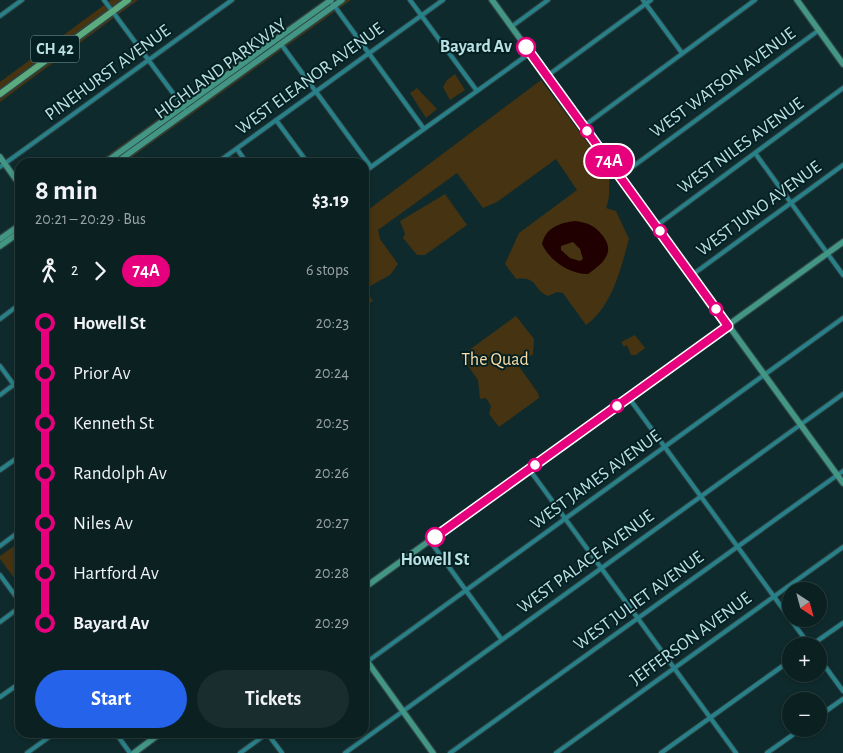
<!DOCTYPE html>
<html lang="en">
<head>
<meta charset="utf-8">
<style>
  body { margin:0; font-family:"Alegreya Sans",sans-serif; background:#192d2e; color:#f1f3f6; height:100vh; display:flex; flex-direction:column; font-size:19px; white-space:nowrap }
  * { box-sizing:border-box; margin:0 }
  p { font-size:16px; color:#9aa3a5 }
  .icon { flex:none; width:28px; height:28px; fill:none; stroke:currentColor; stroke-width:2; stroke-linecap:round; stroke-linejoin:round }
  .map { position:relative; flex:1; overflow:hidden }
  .details { position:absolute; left:15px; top:158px; width:354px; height:580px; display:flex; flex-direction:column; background:#0b2021; border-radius:15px; box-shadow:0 1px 4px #0004,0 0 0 1px #2b3e3f }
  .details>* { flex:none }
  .badge { padding:0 10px; border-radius:16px; font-size:18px; line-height:32px }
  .needle { width:32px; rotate:144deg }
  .fabs { position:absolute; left:782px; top:582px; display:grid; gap:10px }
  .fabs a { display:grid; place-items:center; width:45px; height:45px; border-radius:50%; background:#0b2021; box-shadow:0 1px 4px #0004,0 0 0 1px #2b3e3f; font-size:25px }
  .map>.badge { position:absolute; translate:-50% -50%; box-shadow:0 0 0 2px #fff }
  .legs { display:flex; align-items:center; gap:8px; height:55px; padding:0 20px; font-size:16px }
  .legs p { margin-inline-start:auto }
  .head { display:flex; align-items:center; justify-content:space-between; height:85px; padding:0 20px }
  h1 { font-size:28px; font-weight:600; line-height:38px }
  .cta { display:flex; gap:10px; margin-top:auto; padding:10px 20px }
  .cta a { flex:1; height:58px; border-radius:30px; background:#2563eb; color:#fff; font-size:20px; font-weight:600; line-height:58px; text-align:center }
  .cta a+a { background:#192d2e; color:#f1f3f6 }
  ul { padding:0 20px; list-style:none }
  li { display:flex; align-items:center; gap:18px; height:50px; font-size:19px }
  li i { display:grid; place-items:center; width:8px; height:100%; margin:0 6px; background:currentColor }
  li i::after { content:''; width:12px; height:12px; margin:-6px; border:4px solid; border-radius:50%; background:#0b2021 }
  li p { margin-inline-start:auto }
  li:first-child i { background:linear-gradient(#0000 50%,currentColor 0) }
  li:last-child i { background:linear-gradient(currentColor 50%,#0000 0) }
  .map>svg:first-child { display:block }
  .green { fill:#453311 }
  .water { fill:#200001; fill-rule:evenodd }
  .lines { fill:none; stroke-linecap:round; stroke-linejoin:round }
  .street-casing { stroke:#2d4446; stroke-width:6 }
  .secondary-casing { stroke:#2d4446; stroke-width:8 }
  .primary-casing { stroke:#2d4446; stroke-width:9 }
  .street { stroke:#288188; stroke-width:4 }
  .secondary { stroke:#429683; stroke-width:5.5 }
  .primary { stroke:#5cab7e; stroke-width:6 }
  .line-1-casing { stroke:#fff; stroke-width:11 }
  .line-1 { stroke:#e6007e; stroke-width:8 }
  .stop-1-dot { fill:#fff; stroke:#e6007e; stroke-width:2.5 }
  .labels { text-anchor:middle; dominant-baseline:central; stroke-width:4; stroke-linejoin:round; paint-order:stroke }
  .shield { fill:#052022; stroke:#84a7aa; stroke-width:1 }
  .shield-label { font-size:16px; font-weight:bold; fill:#bae1e4 }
  .stop-label { font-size:18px; font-weight:bold; fill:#bae1e4; stroke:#052022; text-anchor:end }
  .street-label { font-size:18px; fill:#bae1e4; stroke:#052022 }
  .park-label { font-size:18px; fill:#fbdea8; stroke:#052022 }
</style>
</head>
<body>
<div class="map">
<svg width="843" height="753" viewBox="0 0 843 753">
  <rect width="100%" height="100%" fill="#0f2a2c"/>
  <!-- green -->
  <path class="green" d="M111,0H138L0,102V82Z
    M324,0H351L125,162H98Z
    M455,74L465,90L450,100L443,87L447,80Z
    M541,80L610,173C608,185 611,198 606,208L616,211L629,239C621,268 612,307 586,325L563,293L557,292L548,296C532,290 539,276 516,279L505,264L519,233L577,190L556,159L497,202L483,208L457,173L378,230L380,239L398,264L390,275L365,289L373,301L364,307V213Z
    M417,88L437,109L426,118L410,93Z
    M445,194L467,225L425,255H417L403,238L405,234L400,221Z
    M516,316L534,339L533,354L518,365L538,393L539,398L499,427L489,414L491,406L486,398L480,399L478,380L461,356Z
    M635,335L645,348L636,355H631L627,345L624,347L621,342Z
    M20,542V586L0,559V556Z"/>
  <!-- water -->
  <path class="water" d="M575,221C589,223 594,225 603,236C616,253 602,264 588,274C569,274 550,261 542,244C546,227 560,223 575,221ZM573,242L580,249L583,259L580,261L570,258L561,250V246Z"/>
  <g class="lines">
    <defs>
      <path id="street" d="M104,0L184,108
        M410,0L477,91
        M643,0L682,53
        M333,4L424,129
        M0,16L22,0
        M511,27L548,0
        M281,44L371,167
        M547,76L651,0
        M276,120L307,162
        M584,126L755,0
        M237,149L246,162
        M755,153L843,275
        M218,162L443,0
        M0,167L232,0
        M364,172L530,53
        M620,176L819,30
        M656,226L843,88
        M692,275L843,165
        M0,319L20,304
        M0,366L20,393
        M0,395L20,380
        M629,398L810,646
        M529,469L736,753
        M0,470L20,456
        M430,541L502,640
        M0,546L20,531
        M0,575L20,602
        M0,622L20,607
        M810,646L843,623
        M819,658L843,691
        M364,664L843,318
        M0,697L20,683
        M819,716L843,699
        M115,732L130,753
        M267,733L282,753
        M27,753L56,732
        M240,753L269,732
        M345,753L843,394
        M450,753L843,471
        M556,753L843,547
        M661,753L791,660
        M767,753L801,729"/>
      <path id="secondary" d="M492,0L843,483
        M797,0L843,64
        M0,157L20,185
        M106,162L331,0
        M117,162L342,0
        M0,239L20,225
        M0,246L20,232
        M364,588L843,242
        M364,657L433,753
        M134,753L162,732"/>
      <path id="primary" d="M0,94L128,0"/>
    </defs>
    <!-- street casing -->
    <use href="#street" class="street-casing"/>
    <!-- secondary casing -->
    <use href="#secondary" class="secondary-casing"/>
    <!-- primary casing -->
    <use href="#primary" class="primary-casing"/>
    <!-- street -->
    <use href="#street" class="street"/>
    <!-- secondary -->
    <use href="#secondary" class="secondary"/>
    <!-- primary -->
    <use href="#primary" class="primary"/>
  </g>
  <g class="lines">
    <defs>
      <path id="line-1" d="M435,537L728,326L526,47"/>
    </defs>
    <!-- line-1 casing -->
    <use href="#line-1" class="line-1-casing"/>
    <!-- line-1 -->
    <use href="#line-1" class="line-1"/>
  </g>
  <!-- markers -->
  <g class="stop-1-dot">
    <circle cx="526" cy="47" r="9"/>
    <circle cx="587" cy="131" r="6"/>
    <circle cx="660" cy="231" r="6"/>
    <circle cx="716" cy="309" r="6"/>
    <circle cx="617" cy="406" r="6"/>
    <circle cx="535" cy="465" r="6"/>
    <circle cx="435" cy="537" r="9"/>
  </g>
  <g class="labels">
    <!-- shield labels -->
    <rect class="shield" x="31" y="35.5" width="48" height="27" rx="4"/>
    <g class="shield-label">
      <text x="55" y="49">CH 42</text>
    </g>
    <!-- stop labels -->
    <g class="stop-label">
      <text x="512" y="47">Bayard Av</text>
      <text x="435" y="560" text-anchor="middle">Howell St</text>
    </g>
    <!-- street labels -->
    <g class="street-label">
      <text transform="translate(221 69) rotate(-36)">HIGHLAND PARKWAY</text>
      <text transform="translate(108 73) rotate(-36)">PINEHURST AVENUE</text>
      <text transform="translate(310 79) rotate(-36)">WEST ELEANOR AVENUE</text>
      <text transform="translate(723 83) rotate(-36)">WEST WATSON AVENUE</text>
      <text transform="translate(741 146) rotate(-36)">WEST NILES AVENUE</text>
      <text transform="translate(759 209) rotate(-36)">WEST JUNO AVENUE</text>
      <text transform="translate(596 480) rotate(-36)">WEST JAMES AVENUE</text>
      <text transform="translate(586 562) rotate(-36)">WEST PALACE AVENUE</text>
      <text transform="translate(639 601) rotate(-36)">WEST JULIET AVENUE</text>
      <text transform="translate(691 639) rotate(-36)">JEFFERSON AVENUE</text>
    </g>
    <!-- park labels -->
    <g class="park-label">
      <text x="495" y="360">The Quad</text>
    </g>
  </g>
</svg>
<div class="fabs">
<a><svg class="needle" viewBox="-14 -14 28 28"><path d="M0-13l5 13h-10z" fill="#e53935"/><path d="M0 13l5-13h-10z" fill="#9aa3a5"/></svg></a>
<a>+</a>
<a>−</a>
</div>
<b class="badge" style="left:609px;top:161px;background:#e6007e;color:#fff">74A</b>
<section class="details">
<div class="head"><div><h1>8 min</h1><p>20:21 – 20:29 · Bus</p></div><b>$3.19</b></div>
<div class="legs"><svg class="icon" aria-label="walk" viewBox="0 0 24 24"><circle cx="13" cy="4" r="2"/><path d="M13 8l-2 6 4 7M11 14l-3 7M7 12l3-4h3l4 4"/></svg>2<svg class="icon" aria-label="forward" viewBox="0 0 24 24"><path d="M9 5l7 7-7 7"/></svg><b class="badge" style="background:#e6007e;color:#fff">74A</b><p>6 stops</p></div>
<ul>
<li><i style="color:#e6007e"></i><b>Howell St</b><p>20:23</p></li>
<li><i style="color:#e6007e"></i><span>Prior Av</span><p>20:24</p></li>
<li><i style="color:#e6007e"></i><span>Kenneth St</span><p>20:25</p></li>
<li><i style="color:#e6007e"></i><span>Randolph Av</span><p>20:26</p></li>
<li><i style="color:#e6007e"></i><span>Niles Av</span><p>20:27</p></li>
<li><i style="color:#e6007e"></i><span>Hartford Av</span><p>20:28</p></li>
<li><i style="color:#e6007e"></i><b>Bayard Av</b><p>20:29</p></li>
</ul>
<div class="cta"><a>Start</a><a>Tickets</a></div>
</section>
</div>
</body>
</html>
